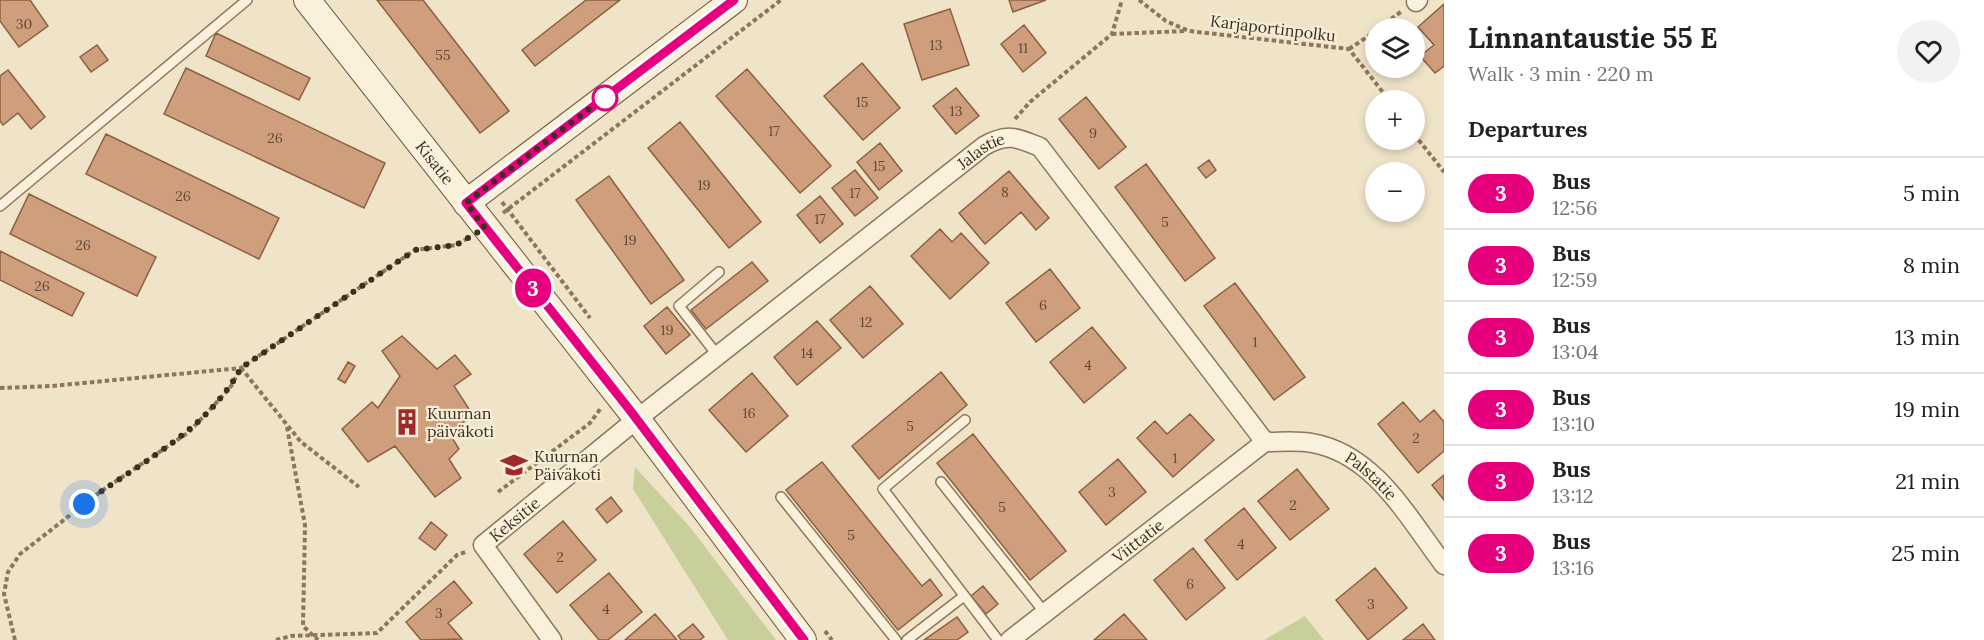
<!DOCTYPE html>
<html lang="en">
<head>
<meta charset="utf-8">
<style>
  body { margin:0; font-family:Lora,serif; background:#f2f2f2; color:#202124; height:100vh; display:flex; flex-direction:column; font-size:22px; white-space:nowrap }
  * { box-sizing:border-box; margin:0 }
  p { font-size:20px; color:#757577 }
  .icon { flex:none; width:33px; height:33px; fill:none; stroke:currentColor; stroke-width:2; stroke-linecap:round; stroke-linejoin:round }
  .map { position:relative; flex:1; overflow:hidden }
  .details { display:flex; flex-direction:column; background:#fff; width:540px }
  .details>* { flex:none }
  .badge { padding:0 12px; border-radius:20px; font-size:21px; line-height:39px }
  .tools { position:absolute; left:1365px; top:18px; display:grid; gap:12px }
  .tools a { display:grid; place-items:center; width:60px; height:60px; border-radius:50%; background:#fff; box-shadow:0 3px 9px #0003; font-size:30px }
  .you { position:absolute; width:30px; height:30px; margin:-15px; border:4px solid #fff; border-radius:50%; background:#1a73e8; box-shadow:0 0 0 9px #1a73e833 }
  .map>.badge { position:absolute; translate:-50% -50%; box-shadow:0 0 0 3px #fff }
  h2 { padding:0 24px; font-size:22px; line-height:54px }
  .round { display:grid; place-items:center; flex:none; width:63px; height:63px; border-radius:32px; background:#f2f2f2 }
  .summary { display:flex; align-items:center; justify-content:space-between; height:102px; padding:0 24px }
  h1 { font-size:28px; font-weight:800; line-height:45px }
  ul { padding:0; list-style:none }
  li { display:flex; align-items:center; gap:18px; height:72px; padding:0 24px; border-top:2px solid #e0e0e0 }
  li div { flex:1 }
  li b { display:block; font-size:22px }
  li em { font-style:normal }
  li .badge { min-width:66px; font-weight:700; text-align:center }
  main { display:flex; flex:1; min-height:0 }
  .map>svg:first-child { display:block }
  .green { fill:#c9cf9b }
  .building { fill:#cf9f7d; stroke:#8d5f41; stroke-width:1.5 }
  .lines { fill:none; stroke-linecap:round; stroke-linejoin:round }
  .lane-casing { stroke:#8d765c; stroke-width:12 }
  .street-casing { stroke:#8d765c; stroke-width:21 }
  .secondary-casing { stroke:#6f573f; stroke-width:28 }
  .path { stroke:#8d765c; stroke-width:4; stroke-dasharray:4.5 3; stroke-linecap:butt }
  .lane { stroke:#faf1dc; stroke-width:9 }
  .street { stroke:#faf1dc; stroke-width:18 }
  .secondary { stroke:#faf1dc; stroke-width:26 }
  .line-casing { stroke:#fff; stroke-width:14 }
  .line { stroke:#e6007e; stroke-width:9 }
  .walk { stroke:#3d2e20; stroke-width:6; stroke-dasharray:0 10.8 }
  .stop-dot { fill:#fff; stroke:#e6007e; stroke-width:3 }
  .labels { text-anchor:middle; dominant-baseline:central; stroke-width:4.5; stroke-linejoin:round; paint-order:stroke }
  .number-label { font-size:14px; fill:#624a37 }
  .street-label { font-size:16px; fill:#3d2e20; stroke:#f7eed8 }
  .poi-label { font-size:16px; fill:#3d2e20; stroke:#f7eed8; text-anchor:start }
</style>
</head>
<body>
<main>
<div class="map">
<svg width="1444" height="640" viewBox="0 0 1444 640">
  <rect width="100%" height="100%" fill="#f0e4c8"/>
  <!-- green -->
  <path class="green" d="M635,467L690,527L776,640H728L633,489Z
    M1305,616L1324,640H1264Z"/>
  <!-- building -->
  <path class="building" d="M0,0H30L48,26L19,47L0,21Z
    M377,0H423L509,111L480,133Z
    M586,0H620L535,66L522,50Z
    M1009,0H1046L1013,12Z
    M1444,4V66L1435,73L1420,56L1434,45L1418,27Z
    M950,9L969,65L922,80L904,24Z
    M1024,25L1046,53L1023,72L1001,44Z
    M216,33L310,78L299,100L206,56Z
    M97,45L108,60L91,72L80,57Z
    M862,63L900,108L863,140L824,96Z
    M186,68L385,163L364,208L164,114Z
    M747,69L831,166L800,193L716,96Z
    M8,70L45,117L31,129L18,113L3,125L0,121V76Z
    M956,88L979,116L956,134L933,106Z
    M1086,97L1126,147L1099,169L1059,119Z
    M680,122L761,222L729,248L648,148Z
    M106,134L279,218L259,259L86,174Z
    M880,143L902,171L879,190L857,162Z
    M1209,160L1216,170L1206,178L1198,168Z
    M1146,164L1215,258L1185,281L1115,187Z
    M855,170L878,198L855,216L832,188Z
    M1009,171L1049,218L1036,230L1021,212L985,244L959,213Z
    M609,176L684,280L651,304L576,200Z
    M29,194L156,257L137,296L10,234Z
    M820,196L843,224L820,243L797,215Z
    M940,229L952,242L961,233L989,263L950,299L911,256Z
    M0,251L84,293L72,316L0,280Z
    M752,262L768,281L706,329L691,310Z
    M1050,269L1080,308L1036,342L1006,303Z
    M1235,283L1305,377L1274,400L1204,306Z
    M870,286L903,324L863,358L830,320Z
    M667,307L690,335L666,354L644,326Z
    M817,321L841,348L797,385L774,357Z
    M1092,327L1126,368L1084,403L1050,362Z
    M402,336L437,369L455,355L471,374L454,386L473,415L449,433L459,449L449,459L461,478L435,497L395,446L368,462L342,429L372,402L378,408L400,376L382,351Z
    M348,362L355,366L345,383L338,379Z
    M941,372L967,405L879,479L852,446Z
    M752,373L788,416L746,452L709,410Z
    M1403,402L1420,422L1434,410L1444,422V451L1418,473L1378,424Z
    M1190,414L1214,440L1173,477L1137,438L1155,421L1167,434Z
    M973,434L1066,551L1030,580L937,463Z
    M1118,459L1146,492L1106,525L1079,492Z
    M822,462L922,586L930,579L942,595L898,630L786,490Z
    M1297,469L1329,509L1290,540L1258,501Z
    M1444,475V500L1432,485Z
    M611,497L622,511L607,523L596,509Z
    M1244,508L1276,548L1237,580L1205,540Z
    M563,521L596,560L557,593L524,554Z
    M431,522L447,535L435,550L419,538Z
    M1193,548L1225,588L1186,620L1154,580Z
    M1375,568L1407,608L1368,640L1336,600Z
    M609,573L642,612L608,640H599L570,605Z
    M454,581L472,603L448,623L462,639L421,640L406,622Z
    M983,586L998,604L986,614L971,596Z
    M655,614L677,640H625Z
    M1124,614L1147,640H1094Z
    M957,617L968,632L957,640H924Z
    M693,624L704,637L700,640H681L678,636Z
    M1423,624L1435,640H1403Z"/>
  <g class="lines">
    <defs>
      <path id="lane" d="M0,206L247,0
        M718,356L679,306L719,272
        M965,420L883,489L998,640
        M941,482L1045,613
        M781,497L896,640
        M907,640L964,596"/>
      <g id="street">
        <path d="M1416,2L1418,0"/>
        <path id="s1" d="M1265,442C1280,442 1297,440 1312,443C1375,454 1408,518 1444,565"/>
        <path id="s2" d="M552,640L483,545L637,419L984,146C1007,133 1016,137 1040,147L1265,442"/>
        <path id="s3" d="M1010,640L1265,442"/>
      </g>
      <g id="secondary">
        <path id="s4" d="M307,0L637,419L803,640"/>
        <path d="M466,203L734,0"/>
      </g>
    </defs>
    <!-- lane casing -->
    <use href="#lane" class="lane-casing"/>
    <!-- street casing -->
    <use href="#street" class="street-casing"/>
    <!-- secondary casing -->
    <use href="#secondary" class="secondary-casing"/>
    <!-- path -->
    <path class="path" d="M1139,0L1166,21L1189,31L1349,49L1389,100
      M1379,28L1402,11
      M1112,34L1186,31
      M1349,49L1376,31
      M1015,119L1030,102L1112,34L1122,0
      M1414,134L1444,172
      M502,202L590,318
      M503,213L781,0
      M0,388L52,386L241,368L415,250L456,245L468,238
      M287,427L305,525L303,626L318,640
      M498,492L590,423L601,408
      M825,631L832,640
      M15,640L4,594L8,572L20,554L100,492L189,432L230,388L241,368L301,442L359,487
      M276,640L291,636L377,633L457,555L468,551"/>
    <!-- lane -->
    <use href="#lane" class="lane"/>
    <!-- street -->
    <use href="#street" class="street"/>
    <!-- secondary -->
    <use href="#secondary" class="secondary"/>
  </g>
  <g class="lines">
    <defs>
      <path id="line" d="M734,0L466,203L629,409L804,640"/>
    </defs>
    <!-- line casing -->
    <use href="#line" class="line-casing"/>
    <!-- line -->
    <use href="#line" class="line"/>
    <!-- walk -->
    <path class="walk" d="M84,504C141,461 205,433 241,368L415,250L456,245L485,228L466,203L609,94L605,98"/>
  </g>
  <!-- icons -->
  <defs>
    <symbol id="building-bare" viewBox="-9 -9 18 18"><path d="M-4-6H4V6H1V3H-1V6H-4ZM-2.5-4.3h1.7v1.8h-1.7ZM.8-4.3h1.7v1.8H.8ZM-2.5-1h1.7V.8h-1.7ZM.8-1h1.7V.8H.8Z" fill="#9e2a2b" stroke="#f7eed8" stroke-width="2.5" paint-order="stroke"/></symbol>
    <symbol id="school-bare" viewBox="-9 -9 18 18"><path d="M0-5L7-2L0 1L-7-2ZM-4 1L0 2.5L4 1V4Q0 6-4 4Z" fill="#9e2a2b" stroke="#f7eed8" stroke-width="2.5" paint-order="stroke"/></symbol>
  </defs>
  <g fill-rule="evenodd">
    <use href="#building-bare" x="388" y="403" width="38" height="38"/>
    <use href="#school-bare" x="495" y="446" width="38" height="38"/>
  </g>
  <!-- markers -->
  <circle class="stop-dot" cx="605" cy="98" r="12"/>
  <g class="labels">
    <!-- number labels -->
    <g class="number-label">
      <text x="24" y="24">30</text>
      <text x="936" y="45">13</text>
      <text x="1023" y="48">11</text>
      <text x="443" y="55">55</text>
      <text x="862" y="102">15</text>
      <text x="956" y="111">13</text>
      <text x="774" y="131">17</text>
      <text x="1093" y="133">9</text>
      <text x="275" y="138">26</text>
      <text x="879" y="166">15</text>
      <text x="704" y="185">19</text>
      <text x="1005" y="192">8</text>
      <text x="855" y="193">17</text>
      <text x="183" y="196">26</text>
      <text x="820" y="219">17</text>
      <text x="1165" y="222">5</text>
      <text x="630" y="240">19</text>
      <text x="83" y="245">26</text>
      <text x="42" y="286">26</text>
      <text x="1043" y="305">6</text>
      <text x="866" y="322">12</text>
      <text x="667" y="330">19</text>
      <text x="1255" y="342">1</text>
      <text x="807" y="353">14</text>
      <text x="1088" y="365">4</text>
      <text x="749" y="413">16</text>
      <text x="910" y="426">5</text>
      <text x="1416" y="438">2</text>
      <text x="1175" y="458">1</text>
      <text x="1112" y="492">3</text>
      <text x="1293" y="505">2</text>
      <text x="1002" y="507">5</text>
      <text x="851" y="535">5</text>
      <text x="1241" y="544">4</text>
      <text x="560" y="557">2</text>
      <text x="1190" y="584">6</text>
      <text x="1371" y="604">3</text>
      <text x="606" y="609">4</text>
      <text x="439" y="613">3</text>
    </g>
    <!-- street labels -->
    <g class="street-label">
      <text transform="translate(1273 28) rotate(7)">Karjaportinpolku</text>
      <text stroke="none"><textPath href="#s2" startOffset="753">Jalastie</textPath></text>
      <text stroke="none"><textPath href="#s4" startOffset="207">Kisatie</textPath></text>
      <text stroke="none"><textPath href="#s1" startOffset="116">Palstatie</textPath></text>
      <text stroke="none"><textPath href="#s2" startOffset="158">Keksitie</textPath></text>
      <text stroke="none"><textPath href="#s3" startOffset="162">Viittatie</textPath></text>
    </g>
    <!-- poi labels -->
    <g class="poi-label">
      <text x="427" y="413">Kuurnan<tspan x="427" dy="18">päiväkoti</tspan></text>
      <text x="534" y="456">Kuurnan<tspan x="534" dy="18">Päiväkoti</tspan></text>
    </g>
  </g>
</svg>
<div class="tools">
<a><svg class="icon" aria-label="layers" viewBox="0 0 24 24"><path d="M12 4l9 5-9 5-9-5zM3 14l9 5 9-5"/></svg></a>
<a>+</a>
<a>−</a>
</div>
<div class="you" style="left:84px;top:504px"></div>
<b class="badge" style="left:533px;top:288px;background:#e6007e;color:#fff">3</b>
</div>
<section class="details">
<div class="summary"><div><h1>Linnantaustie 55 E</h1><p>Walk · 3 min · 220 m</p></div><a class="round"><svg class="icon" aria-label="heart" viewBox="0 0 24 24"><path d="M12 20l-8-8c-3-5 5-10 8-4 3-6 11-1 8 4z"/></svg></a></div>
<h2>Departures</h2>
<ul>
<li><span class="badge" style="background:#e6007e;color:#fff">3</span><div><b>Bus</b><p>12:56</p></div><em>5 min</em></li>
<li><span class="badge" style="background:#e6007e;color:#fff">3</span><div><b>Bus</b><p>12:59</p></div><em>8 min</em></li>
<li><span class="badge" style="background:#e6007e;color:#fff">3</span><div><b>Bus</b><p>13:04</p></div><em>13 min</em></li>
<li><span class="badge" style="background:#e6007e;color:#fff">3</span><div><b>Bus</b><p>13:10</p></div><em>19 min</em></li>
<li><span class="badge" style="background:#e6007e;color:#fff">3</span><div><b>Bus</b><p>13:12</p></div><em>21 min</em></li>
<li><span class="badge" style="background:#e6007e;color:#fff">3</span><div><b>Bus</b><p>13:16</p></div><em>25 min</em></li>
</ul>
</section>
</main>
</body>
</html>
